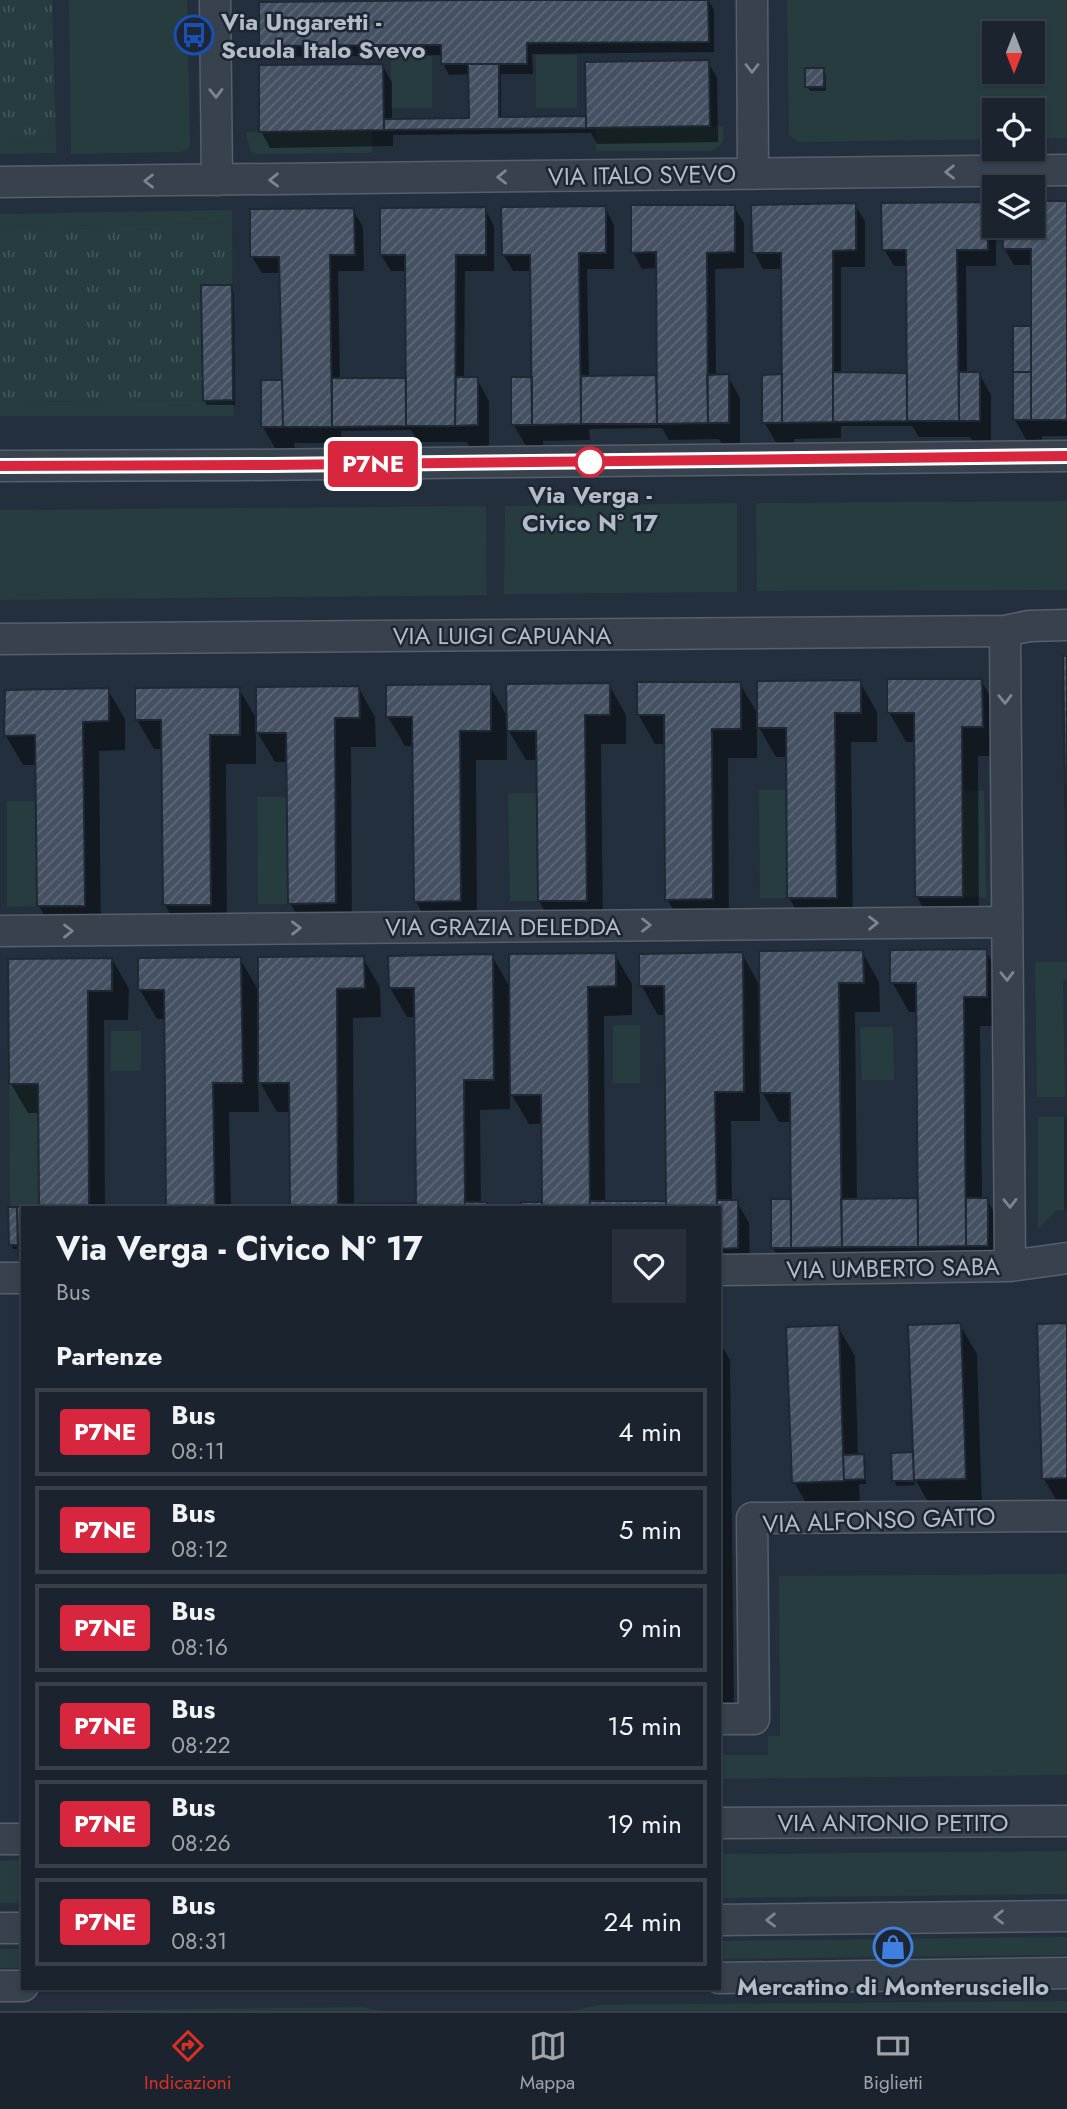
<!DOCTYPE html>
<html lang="it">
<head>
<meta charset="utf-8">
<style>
  body { margin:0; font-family:Jost,sans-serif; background:#282f3a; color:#f1f3f6; height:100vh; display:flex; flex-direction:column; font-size:26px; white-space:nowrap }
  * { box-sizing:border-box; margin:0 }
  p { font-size:23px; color:#a0a4aa }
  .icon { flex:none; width:38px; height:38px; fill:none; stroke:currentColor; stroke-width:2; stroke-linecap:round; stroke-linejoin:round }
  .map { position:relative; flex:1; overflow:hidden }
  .drawer { position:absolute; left:21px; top:1206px; width:700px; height:784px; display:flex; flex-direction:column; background:#1b232e; border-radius:0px; box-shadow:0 2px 5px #0004,0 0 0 2px #39404a }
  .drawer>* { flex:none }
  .badge { padding:0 14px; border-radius:5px; font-size:24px; line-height:46px }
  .needle { width:46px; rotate:180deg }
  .controls { position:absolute; left:982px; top:21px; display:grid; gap:14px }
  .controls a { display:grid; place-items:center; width:63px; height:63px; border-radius:0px; background:#1b232e; box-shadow:0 2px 5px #0004,0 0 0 2px #39404a; font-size:35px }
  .map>.badge { position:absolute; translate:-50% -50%; box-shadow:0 0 0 4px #fff }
  h2 { padding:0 35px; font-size:26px; line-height:63px }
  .round { display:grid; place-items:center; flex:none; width:74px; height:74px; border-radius:0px; background:#282f3a }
  .head { display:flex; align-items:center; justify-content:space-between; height:119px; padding:0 35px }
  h1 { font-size:33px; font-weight:700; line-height:52px }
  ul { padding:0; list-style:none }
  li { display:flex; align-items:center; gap:21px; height:88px; margin:0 14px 10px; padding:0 21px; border:4px solid #39404a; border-radius:0px }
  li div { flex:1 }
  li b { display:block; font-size:26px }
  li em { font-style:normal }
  li .badge { min-width:77px; font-weight:700; text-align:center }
  .dock { display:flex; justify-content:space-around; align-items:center; height:98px; border-top:2px solid #39404a; background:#1b232e; font-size:19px; color:#a0a4aa }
  .dock a { display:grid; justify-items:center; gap:4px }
  .dock .current { color:#d93025 }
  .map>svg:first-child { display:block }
  .grass { fill:#263c3f; fill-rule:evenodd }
  .park { fill:url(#park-tufts) }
  .shadow { fill:#0007 }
  .building { fill:url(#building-hatch); stroke:#1f2835; stroke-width:2 }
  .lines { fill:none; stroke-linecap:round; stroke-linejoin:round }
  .minor-casing { stroke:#565f6c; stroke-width:33 }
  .minor { stroke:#38414e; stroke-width:30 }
  .oneway { stroke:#7c8592 }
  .line-casing { stroke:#fff; stroke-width:16 }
  .line { stroke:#d7263d; stroke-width:10 }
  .stop-dot { fill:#fff; stroke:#d7263d; stroke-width:3.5 }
  .labels { text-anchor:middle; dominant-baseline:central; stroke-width:5; stroke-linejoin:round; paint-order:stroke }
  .poi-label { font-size:24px; font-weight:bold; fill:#b4bcc9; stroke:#1d2633; text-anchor:start }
  .street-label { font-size:24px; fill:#b4bcc9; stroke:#1d2633 }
  .stop-label { font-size:24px; font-weight:bold; fill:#b4bcc9; stroke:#1d2633 }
</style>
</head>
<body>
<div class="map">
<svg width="1067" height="2011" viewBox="0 0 1067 2011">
  <defs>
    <pattern id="park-tufts" width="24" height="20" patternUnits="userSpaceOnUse" patternTransform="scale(1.75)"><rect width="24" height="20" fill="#263c3f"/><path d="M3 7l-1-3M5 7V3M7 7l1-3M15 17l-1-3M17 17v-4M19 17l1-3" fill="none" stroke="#435659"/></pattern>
    <pattern id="building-hatch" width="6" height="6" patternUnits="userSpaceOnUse" patternTransform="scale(1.75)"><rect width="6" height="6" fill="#455162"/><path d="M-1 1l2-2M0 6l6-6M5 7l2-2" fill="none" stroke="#5d6877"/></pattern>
  </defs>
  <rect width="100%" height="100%" fill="#242f3e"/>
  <!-- grass -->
  <path class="grass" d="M69,0H187L190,145L187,150L181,152L71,154Z
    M787,0H1067V138H1033L1032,110H994V139L798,142L789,135ZM994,33H1032V72H994Z
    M391,55L432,56V108H391Z
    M536,55H577V108H536Z
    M723,126C724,140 725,145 710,151H596V128Z
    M372,131V153L256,154L250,151L246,132Z
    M56,141V153L0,154V142Z
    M232,210V223L0,227V214Z
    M233,400L234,416H0V402Z
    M1067,501V590L757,591L756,503Z
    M737,503V592L504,594L505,506Z
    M486,506L487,595L0,600V510Z
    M759,790H786L787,898H760Z
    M962,791H984L986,897H963Z
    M508,793H536L538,901H510Z
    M257,797H287L288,904H258Z
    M7,801H36L37,906L7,907Z
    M1035,962H1067V979L1063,980L1065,1097H1037Z
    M613,1025H640V1083H613Z
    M860,1027H893L894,1080H862Z
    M111,1031H141V1071H111Z
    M9,1084H38L39,1207H10Z
    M1038,1117H1065V1210H1057L1038,1229Z
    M1067,1574V1775L719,1779V1755H768V1736H780L779,1576Z
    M1067,1851V1894L719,1898V1854Z
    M23,1860V1903H0V1861Z
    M1067,1937V1955L719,1959V1941Z
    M0,1949H23V1968H0Z
    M1067,2001V2011H571L598,2005Z
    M363,2007L381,2011H0Z"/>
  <!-- park -->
  <path class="park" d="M0,0H52L56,141L0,142Z
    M232,223L233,400L0,402V227Z"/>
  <!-- shadow -->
  <path class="shadow" d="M638,0H708L714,10V52L532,54L533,74H501V118L588,117L708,62L717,78L718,142L597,144L591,133L393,135V146L270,148L261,131L382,65L392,82V121L471,120L470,74L449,75L443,64V55L268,57L261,46Z
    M823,70L826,74V91H810L807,86Z
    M1067,203V436H1042V441H1027L1015,420L1033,328L1032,265H1014L1004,248V226H1032Z
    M986,204L994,217V226H996V266H966L967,374L979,373L991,395V442H973L970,437H919L912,426H841V438L794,439V444H777L764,422L784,381L782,269H763L754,252L855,205L865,221V267H841V374L909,380L908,266H894L884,249Z
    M734,207L744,223V268L715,269L716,376H728L740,398V444H722L719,439L669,440L662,428L589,429L590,440L543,441V446H526L513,424L533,379L532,271H513L503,254L605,208L614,225V269H587L589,378L655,377L659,382L658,268L642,269L633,252Z
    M485,209L494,226V271H465L464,379H477L489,401V446L470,447L467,442H418L411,430L341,431V443H294L295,448H275L263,427L284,388L281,273H262L252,257L353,210L363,227L364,271H338L340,380L408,385L407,271H391L381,255Z
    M231,287L234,292L235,405H207L204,400Z
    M981,680L998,710L999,756H978L979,926H934L917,897L916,742H906L889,712Z
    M860,682L877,712V742H851L853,927H806L789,898L788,757H776L757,724V758H728L729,928L684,929L667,899L666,744H655L638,714L740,684L759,716Z
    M609,685L626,715V744H601L603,931H556L539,901L538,760H526L507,728V760H476L477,931H433L416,902L414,746H405L388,717L490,686L508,718Z
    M358,687L375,717L376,747H351L352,932L307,933L290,903L288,762H275L256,730V764H226L227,934H182L165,905L163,749H154L137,720L239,689L258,721Z
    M108,690L125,719V750L99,751L101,935H56L39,906L37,765H23L6,736Z
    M986,951L1003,981V1026H980L982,1199H987L999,1221L1000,1267L785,1269L773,1248L792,1201V1122H779L760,1088V1121H731L732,1202H737L749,1223L750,1269L719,1278V1208H523L543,1204V1124H529L510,1092V1109L480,1110L481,1204H486L488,1208H292L291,1112H277L258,1079L259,1112H229L231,1207L236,1208H168L166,1019H157L140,990L240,959L260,993L363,958L380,987L381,1017L353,1018L354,1205H418L416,1017H407L390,988L492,956L511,989L615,955L632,984V1015L604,1016L605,1203L668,1202L666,1015H658L641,985L742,954L761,988L862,952L879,982L880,1012H855L857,1200H919L918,1012H909L892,982Z
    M112,959L129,989L128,1020H104L105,1208H41L40,1113H28L11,1084Z
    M23,1209V1261L19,1255V1249H13L10,1244Z
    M960,1325L977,1354L982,1508L932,1509L915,1479V1485L897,1486L894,1481L914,1454Z
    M1067,1325V1508H1061L1044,1479Z
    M838,1327L855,1356L858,1456H863L866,1461V1484H859L860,1510L811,1512L794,1482Z
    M719,1341L730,1360L734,1716H719Z"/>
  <!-- building -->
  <path class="building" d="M470,0H708L709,42L527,43V64H441V45L259,46V2Z
    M709,60L710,126L586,128L585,62Z
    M383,64L384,130L259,132V65Z
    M468,64H499V117L586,116V128L384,130V119L469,118Z
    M805,68H824V87H805Z
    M1032,201H1067V420H1031V249H1003L1002,226H1032Z
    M987,202L988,250H957L959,421H907L906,250H882L881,203Z
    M856,203V250L833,251V422L782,423L781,253H752L751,205Z
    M631,205H735V252L707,253L708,423L657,424L656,252L631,253Z
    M606,206V253H579L581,424L532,425L530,255H502L501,207Z
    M486,207V255H456L455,426H406L405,255H380V208Z
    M354,208L355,255H330L332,427H283L279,257H250V209Z
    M201,285H232L233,400L203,401Z
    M1013,326H1031V372H1013Z
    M833,372L907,373V421L833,422Z
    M959,372H980V421H959Z
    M1013,372H1031V420H1013Z
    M729,374V423H708L707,375Z
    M782,374V423H762V375Z
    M656,375L657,424H581V376Z
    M456,377H478V425L455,426Z
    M511,377H532V425H511Z
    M332,378H406V426L332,427Z
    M261,380H282L283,427H261Z
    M1063,656H1067V925Z
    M887,679H982L983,727H962L963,897H915L914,713H887Z
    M861,680V713H835L837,898H787L786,728H757V681Z
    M637,682H741V729H712L713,899L665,900L664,715H637Z
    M610,683V715H585L587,901H538L536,731H507L506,684Z
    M491,684V731H460L461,901L414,902L412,717H386V685Z
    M359,686L360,718H335L336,903L288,904L286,733H256V687Z
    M240,687V735H210L211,905H163L161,720H135V688Z
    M109,688V721L83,722L85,906H37L35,735L4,736L5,690Z
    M987,949V997H964L966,1246L918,1247L916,983H890V950Z
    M863,950L864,983H839L842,1247L791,1248L790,1093H760L759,951Z
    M743,952L744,1092H715L717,1208H666L664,986H639V954Z
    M616,953V986L588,987L590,1208H542L541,1095H510L509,954Z
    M493,954L494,1080H464L465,1208H416L414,988H389L388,956Z
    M364,956L365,988L337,989L338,1208H290L289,1083H258V957Z
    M241,957L243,1083H213L215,1208H166L164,990H138V958Z
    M112,958V991H88L89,1208H39L38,1084H9L8,959Z
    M1065,1117H1067V1210H1065Z
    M918,1198V1247H842L841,1199Z
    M966,1198H988V1246H966Z
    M771,1199H791V1248H771Z
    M717,1200H738V1248L719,1249V1208H717Z
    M590,1201H666V1208H590Z
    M465,1202H487V1208H465Z
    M521,1202H542V1208H521Z
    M416,1203V1208H338V1204Z
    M89,1206H166V1208H89Z
    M8,1207H17L18,1245H9Z
    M17,1207H39L23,1208V1255H18Z
    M961,1323L966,1479L914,1480L908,1325Z
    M1067,1323V1478L1042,1479L1037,1324Z
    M839,1325L844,1481L792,1483L786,1327Z
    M913,1452L914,1481H892L891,1453Z
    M864,1454L865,1479L844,1480L843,1455Z"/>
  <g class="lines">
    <defs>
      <path id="minor" d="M215,0L217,180
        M752,0L753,174
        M0,182L1067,170
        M0,466L243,465L1067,456
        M1005,631L1010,1266
        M0,639L1005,631L1029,626L1067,625
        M0,931L1007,922
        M719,1270L1010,1266L1067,1258
        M0,1278H23
        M719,1719H754L752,1518L1067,1516
        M719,1823L1067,1821
        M0,1839H23
        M719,1920L1067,1916
        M0,1928H23
        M719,1978L1067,1973
        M0,1986H23"/>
    </defs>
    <!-- minor casing -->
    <use href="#minor" class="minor-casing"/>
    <!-- minor -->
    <use href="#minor" class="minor"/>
  </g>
  <!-- one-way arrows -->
  <defs><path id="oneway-chevron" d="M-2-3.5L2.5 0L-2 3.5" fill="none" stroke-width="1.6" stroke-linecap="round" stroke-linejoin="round" transform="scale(1.75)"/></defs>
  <g class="oneway">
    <use href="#oneway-chevron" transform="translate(752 68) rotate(90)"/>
    <use href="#oneway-chevron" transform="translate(216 93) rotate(89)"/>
    <use href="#oneway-chevron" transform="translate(950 172) rotate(179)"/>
    <use href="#oneway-chevron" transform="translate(502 177) rotate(179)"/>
    <use href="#oneway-chevron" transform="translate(274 180) rotate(179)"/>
    <use href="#oneway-chevron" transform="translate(149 181) rotate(180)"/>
    <use href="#oneway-chevron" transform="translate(1005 699) rotate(89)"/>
    <use href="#oneway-chevron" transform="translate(873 923) rotate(-1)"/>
    <use href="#oneway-chevron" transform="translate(646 925)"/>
    <use href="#oneway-chevron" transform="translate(296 928) rotate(-1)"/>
    <use href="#oneway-chevron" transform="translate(68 931)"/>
    <use href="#oneway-chevron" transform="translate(1007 976) rotate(89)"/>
    <use href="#oneway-chevron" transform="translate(1010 1203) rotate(89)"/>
    <use href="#oneway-chevron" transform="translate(999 1917) rotate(179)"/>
    <use href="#oneway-chevron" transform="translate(771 1920) rotate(179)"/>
  </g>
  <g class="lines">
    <defs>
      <path id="line" d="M0,466L271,465L1067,456"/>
    </defs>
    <!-- line casing -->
    <use href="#line" class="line-casing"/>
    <!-- line -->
    <use href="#line" class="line"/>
  </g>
  <!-- icons -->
  <defs>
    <symbol id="bus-ring" viewBox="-11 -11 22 22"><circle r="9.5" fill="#1d2633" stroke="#1a4fb4" stroke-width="1.5"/><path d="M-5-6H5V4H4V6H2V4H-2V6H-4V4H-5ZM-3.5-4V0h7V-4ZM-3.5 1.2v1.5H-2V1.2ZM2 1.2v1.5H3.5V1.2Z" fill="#1a4fb4"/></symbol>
    <symbol id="shop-ring" viewBox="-11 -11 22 22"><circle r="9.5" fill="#1d2633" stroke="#3f7fe0" stroke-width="1.5"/><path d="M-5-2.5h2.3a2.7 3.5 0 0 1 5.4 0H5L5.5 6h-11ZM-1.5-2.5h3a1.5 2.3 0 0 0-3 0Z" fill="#3f7fe0"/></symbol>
  </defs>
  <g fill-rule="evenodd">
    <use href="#bus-ring" x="172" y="13" width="44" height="44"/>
    <use href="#shop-ring" x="871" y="1925" width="44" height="44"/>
  </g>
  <!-- markers -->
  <circle class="stop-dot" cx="590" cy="462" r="14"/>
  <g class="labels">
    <!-- poi labels -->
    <g class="poi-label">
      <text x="221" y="21">Via Ungaretti -<tspan x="221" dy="28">Scuola Italo Svevo</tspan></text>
      <text x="893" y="1986" text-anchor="middle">Mercatino di Monterusciello</text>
    </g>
    <!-- street labels -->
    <g class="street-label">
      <text transform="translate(642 175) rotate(-1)">VIA ITALO SVEVO</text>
      <text x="502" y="635">VIA LUIGI CAPUANA</text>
      <text x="503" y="926">VIA GRAZIA DELEDDA</text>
      <text transform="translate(893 1268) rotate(-1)">VIA UMBERTO SABA</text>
      <text transform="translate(879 1520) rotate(-2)">VIA ALFONSO GATTO</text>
      <text x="893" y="1822">VIA ANTONIO PETITO</text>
    </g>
    <!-- stop labels -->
    <g class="stop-label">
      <text x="590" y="494">Via Verga -<tspan x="590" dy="28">Civico N° 17</tspan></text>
    </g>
  </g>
</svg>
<div class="controls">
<a><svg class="needle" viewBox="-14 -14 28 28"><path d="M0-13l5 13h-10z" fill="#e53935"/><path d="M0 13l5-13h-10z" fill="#a0a4aa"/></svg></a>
<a><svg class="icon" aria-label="locate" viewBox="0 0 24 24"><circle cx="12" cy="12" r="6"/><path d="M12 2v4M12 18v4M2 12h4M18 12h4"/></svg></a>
<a><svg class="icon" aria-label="layers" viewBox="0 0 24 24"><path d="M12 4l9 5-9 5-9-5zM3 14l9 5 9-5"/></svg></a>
</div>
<b class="badge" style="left:373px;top:464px;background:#d7263d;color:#fff">P7NE</b>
<section class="drawer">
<div class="head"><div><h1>Via Verga - Civico N° 17</h1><p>Bus</p></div><a class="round"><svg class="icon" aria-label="heart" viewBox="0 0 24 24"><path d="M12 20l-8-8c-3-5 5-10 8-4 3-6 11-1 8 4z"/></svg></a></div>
<h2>Partenze</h2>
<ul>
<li><span class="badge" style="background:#d7263d;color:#fff">P7NE</span><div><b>Bus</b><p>08:11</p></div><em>4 min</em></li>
<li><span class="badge" style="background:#d7263d;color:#fff">P7NE</span><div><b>Bus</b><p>08:12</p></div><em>5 min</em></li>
<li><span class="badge" style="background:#d7263d;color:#fff">P7NE</span><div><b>Bus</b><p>08:16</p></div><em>9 min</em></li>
<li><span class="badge" style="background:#d7263d;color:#fff">P7NE</span><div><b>Bus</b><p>08:22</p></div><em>15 min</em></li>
<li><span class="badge" style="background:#d7263d;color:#fff">P7NE</span><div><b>Bus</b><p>08:26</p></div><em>19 min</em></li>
<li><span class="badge" style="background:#d7263d;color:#fff">P7NE</span><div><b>Bus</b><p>08:31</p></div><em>24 min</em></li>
</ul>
</section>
</div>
<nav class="dock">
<a class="current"><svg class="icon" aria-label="directions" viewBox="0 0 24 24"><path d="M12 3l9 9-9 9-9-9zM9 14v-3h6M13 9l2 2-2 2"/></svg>Indicazioni</a>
<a><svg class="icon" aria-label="map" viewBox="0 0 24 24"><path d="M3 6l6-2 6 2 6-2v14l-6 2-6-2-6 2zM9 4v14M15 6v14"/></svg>Mappa</a>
<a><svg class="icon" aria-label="tickets" viewBox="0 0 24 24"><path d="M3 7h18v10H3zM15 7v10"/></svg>Biglietti</a>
</nav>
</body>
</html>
